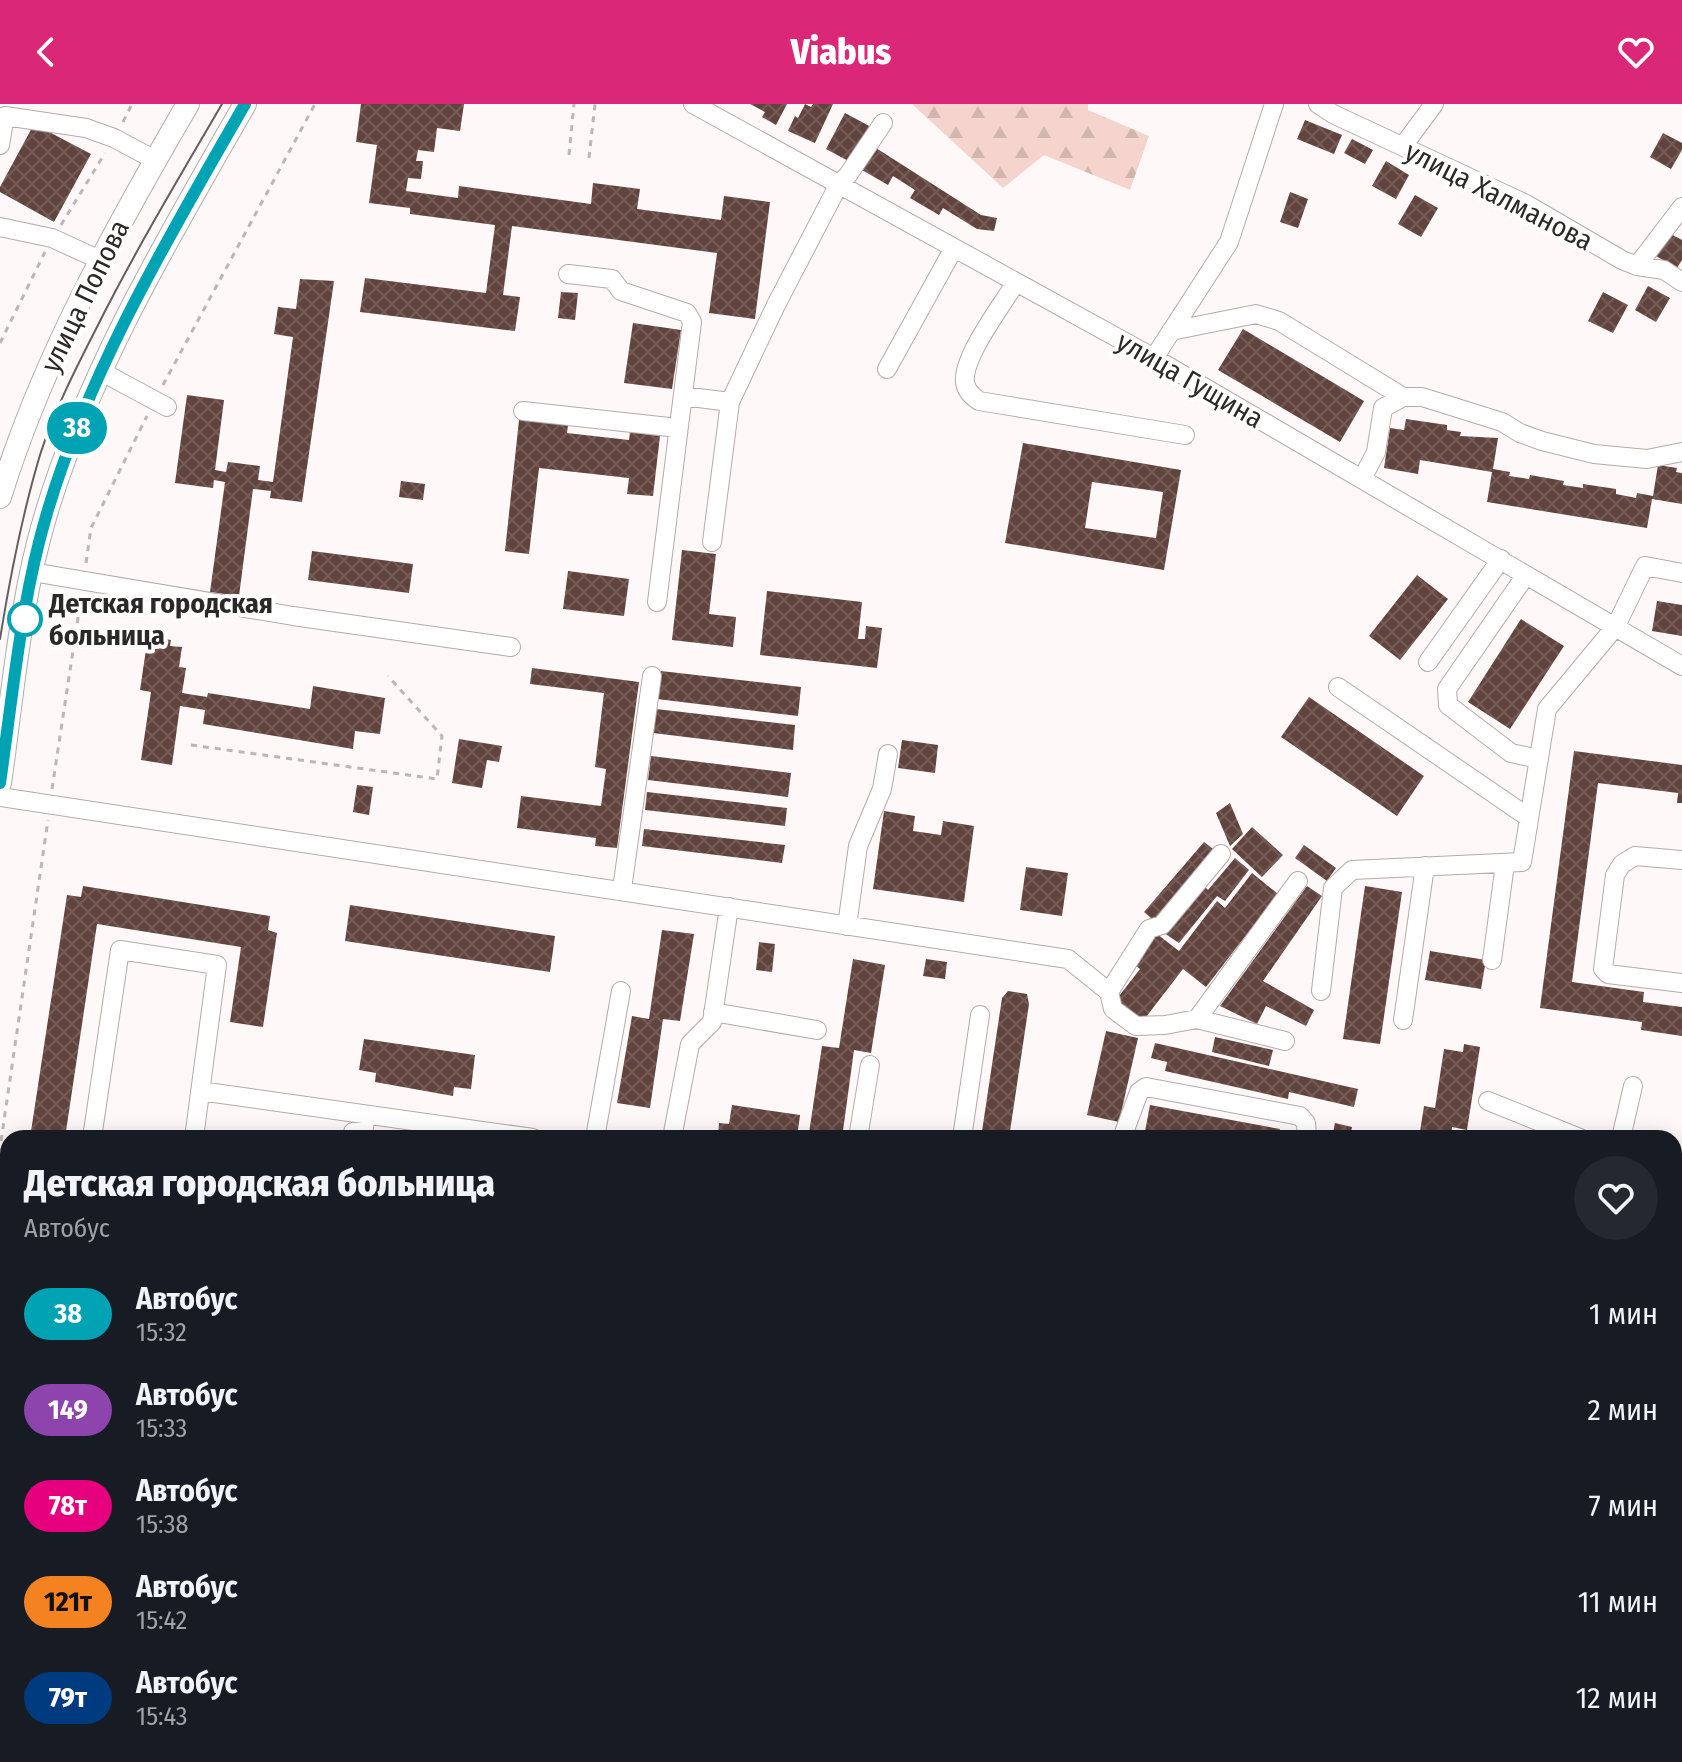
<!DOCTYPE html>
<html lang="ru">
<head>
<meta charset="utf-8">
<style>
  body { margin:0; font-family:"Fira Sans Condensed",sans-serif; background:#242831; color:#f1f3f6; height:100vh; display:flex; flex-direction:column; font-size:30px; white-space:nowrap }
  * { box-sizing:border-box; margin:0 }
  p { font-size:26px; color:#9ea1a6 }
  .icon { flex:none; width:44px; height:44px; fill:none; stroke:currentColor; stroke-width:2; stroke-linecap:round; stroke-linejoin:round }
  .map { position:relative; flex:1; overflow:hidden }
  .sheet { position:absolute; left:0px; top:1026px; width:1682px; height:632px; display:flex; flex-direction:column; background:#171b24; border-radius:24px 24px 0 0; box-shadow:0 4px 20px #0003 }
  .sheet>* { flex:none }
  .badge { padding:0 16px; border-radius:26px; font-size:28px; line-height:52px }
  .map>.badge { position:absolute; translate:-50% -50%; box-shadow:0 0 0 4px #fff }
  .round { display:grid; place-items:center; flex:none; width:84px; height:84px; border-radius:42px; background:#242831 }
  .headline { display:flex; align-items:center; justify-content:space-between; height:136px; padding:0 24px }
  h1 { font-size:38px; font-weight:800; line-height:60px }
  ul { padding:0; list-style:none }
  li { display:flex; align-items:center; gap:24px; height:96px; padding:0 24px }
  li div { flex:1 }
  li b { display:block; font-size:30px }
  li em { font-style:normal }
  li .badge { min-width:88px; font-weight:700; text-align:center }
  header { display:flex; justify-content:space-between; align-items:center; height:104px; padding:0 24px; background:#db2777; color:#fff; font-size:36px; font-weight:800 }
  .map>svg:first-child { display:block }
  .forest { fill:url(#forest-firs) }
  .building { fill:url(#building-cross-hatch); fill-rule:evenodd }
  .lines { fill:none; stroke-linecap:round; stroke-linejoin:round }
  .minor-casing { stroke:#b5aaa8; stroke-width:20 }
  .major-casing { stroke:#b5aaa8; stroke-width:24 }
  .path { stroke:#bcb7b6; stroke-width:3; stroke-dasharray:6 6; stroke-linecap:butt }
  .minor { stroke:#fff; stroke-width:18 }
  .major { stroke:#fff; stroke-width:22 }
  .tram { stroke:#635f5e; stroke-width:2 }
  .line-casing { stroke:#fff; stroke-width:18 }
  .line { stroke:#00a3b4; stroke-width:12 }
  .stop-dot { fill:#fff; stroke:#00a3b4; stroke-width:4 }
  .labels { text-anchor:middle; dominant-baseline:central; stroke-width:8; stroke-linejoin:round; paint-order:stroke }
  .street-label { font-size:28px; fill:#2c2827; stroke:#fff }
  .stop-label { font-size:28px; font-weight:bold; fill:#2c2827; stroke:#fff; text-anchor:start }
</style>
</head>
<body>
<header><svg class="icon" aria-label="back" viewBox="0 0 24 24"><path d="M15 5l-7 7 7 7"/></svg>Viabus<svg class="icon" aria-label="heart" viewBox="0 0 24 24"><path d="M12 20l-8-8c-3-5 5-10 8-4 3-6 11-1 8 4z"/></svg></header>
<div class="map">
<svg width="1682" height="1658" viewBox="0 0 1682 1658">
  <defs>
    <pattern id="forest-firs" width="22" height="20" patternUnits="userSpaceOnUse" patternTransform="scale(2)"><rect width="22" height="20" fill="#f4d4cd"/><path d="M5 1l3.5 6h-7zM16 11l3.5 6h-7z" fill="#d1b6b0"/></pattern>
    <pattern id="building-cross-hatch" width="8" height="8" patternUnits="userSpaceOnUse" patternTransform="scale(2)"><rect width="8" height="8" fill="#62443e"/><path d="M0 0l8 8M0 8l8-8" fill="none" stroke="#755c58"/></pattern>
  </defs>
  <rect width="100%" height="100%" fill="#fef9f8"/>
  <!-- forest -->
  <path class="forest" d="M912,0H1088V6L1149,32L1130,86L1044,51L1003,84Z
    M296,1650H540L491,1658H312Z"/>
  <!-- building -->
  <path class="building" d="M361,0H464L460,27L437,24L434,48L418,46L416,57H423L421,75L408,74L406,87L458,94L459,82L591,100L593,79L640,85L637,105L721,116L724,92L770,98L755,215L709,209L717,149L512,122L503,191L520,193L515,227L360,208L365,174L486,189L495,121L410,110V104L369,99L377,41L356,38Z
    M750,0H787L776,21L762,13L765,8Z
    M805,0L811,3L813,0H833L815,39L788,27L795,12L798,14Z
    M845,9L873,24L854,60L826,45Z
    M1305,16L1342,31L1334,50L1297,35Z
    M34,20L91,50L54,118L0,88V83Z
    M1663,29L1682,39V46L1671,65L1650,53Z
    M1352,35L1373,46L1365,60L1344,49Z
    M876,44L981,111L997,114L994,127L977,125L943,104L939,111L910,94L915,86L893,72L888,81L862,66Z
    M1386,57L1409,71L1396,95L1372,82Z
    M1290,88L1308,95L1298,124L1280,118Z
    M1415,91L1438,104L1421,133L1398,120Z
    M1669,129L1682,136V156L1677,164L1656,152Z
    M300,175L334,177L302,398L270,394L271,387L253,385L239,492L210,488L225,378L214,376L213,384L175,379L187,291L224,296L215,366L226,368L228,358L260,362L258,376L273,378L293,233L274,230L278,203L296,205Z
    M1648,182L1670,194L1656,218L1635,206Z
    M561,188L578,189L575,216L558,214Z
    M1603,188L1628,201L1613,229L1588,217Z
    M633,219L681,226L672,285L624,279Z
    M1243,225L1364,297L1340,338L1218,266Z
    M1406,315L1447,321V326L1461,328L1460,332L1498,334L1493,365L1510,368L1509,372L1529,375L1530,371L1564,377L1563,381L1583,384V380L1616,385V390L1636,394L1637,389L1653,392L1658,361L1677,364L1676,368L1682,369V400L1652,395L1647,424L1487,398L1492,368L1420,356L1418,370L1384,364L1390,324L1404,326Z
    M519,316L568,321L567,329L629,336L630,328L660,332L653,392L627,390L629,374L539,364L529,450L505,447Z
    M1023,339L1181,366L1164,466L1005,439ZM1092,378L1163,388L1156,434L1085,424Z
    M401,377L425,380L423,396L399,393Z
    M682,446L716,450L709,510L736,513L733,543L672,536Z
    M312,447L413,460L409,489L308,476Z
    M568,467L629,475L624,512L563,505Z
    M1417,471L1448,495L1400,556L1369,532Z
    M767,487L862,498L858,535H865L866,522L882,524L877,564L760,551Z
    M1657,497L1682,501V532L1652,527Z
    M1521,515L1564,542L1510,625L1468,598Z
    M148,532L171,536L170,542L182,543L179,563L186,564L182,589L207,593L208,589L310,605L313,582L385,594L380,630L355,627L353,645L203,620L205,606L180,602L172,661L141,656L151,588L140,586Z
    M532,564L639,578L617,744L595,742L596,734L517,724L521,692L601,702L606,665L595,663L604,589L530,580Z
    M661,567L801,583L798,612L657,595Z
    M1309,593L1424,672L1397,712L1281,633Z
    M656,605L795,621L793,646L653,629Z
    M459,635L502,642L499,658L487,656L482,684L452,679Z
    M902,636L938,641L935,669L898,664Z
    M1574,647L1682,661V699H1677L1678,689L1598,679L1572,878L1644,888L1643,898L1682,903V932L1641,926L1642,918L1540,904Z
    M651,652L791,669L788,693L648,676Z
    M357,681L373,683L369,711L353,708Z
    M647,688L787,704L785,722L645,706Z
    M1230,699L1243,730L1230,742L1216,709Z
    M884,707L915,712L913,727L941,731L943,717L974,722L964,798L873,785Z
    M1252,723L1283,751L1262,773L1232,745Z
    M644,725L785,741L782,759L642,742Z
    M1204,738L1217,748L1157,819L1144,808Z
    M1304,741L1336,764L1327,777L1295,754Z
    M1235,754L1249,766L1225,797L1217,792L1179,839L1164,829L1203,781L1208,786Z
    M1026,763L1068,769L1062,812L1020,806Z
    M1252,769L1278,790L1206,883L1183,865L1143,917L1116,896L1140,865L1134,860L1157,830L1179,847L1217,797L1225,804Z
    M83,782L270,812L268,826L277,829L263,923L230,918L241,843L97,820L65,1034H30L67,791L81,793Z
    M1307,782L1322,792L1263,877L1314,906L1306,922L1266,902L1257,920L1220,902Z
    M1365,782L1402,788L1380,940L1343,935Z
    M350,801L555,832L550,868L345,837Z
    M662,826L694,830L680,917L663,915L650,1004L617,999L632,912L649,915Z
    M759,838L775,840L772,868L756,866Z
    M1430,847L1486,856L1481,885L1425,876Z
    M853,855L885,861L871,949L854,946L842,1034L809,1029L822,942L839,944Z
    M926,855L947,858L945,875L923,872Z
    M1008,887L1027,890L1029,900L1009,1034H981L1002,894Z
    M1106,927L1138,934L1119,1018L1087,1011Z
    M1215,933L1273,946L1269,962L1212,948Z
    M364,935L475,951L471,985L454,983L453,992L375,978L376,969L359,966Z
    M1155,939L1358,985L1354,1003L1289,988L1288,995L1165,967L1167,958L1151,954Z
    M1464,940L1480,943L1467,1026L1452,1023L1451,1034H1419L1424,1002L1435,1004L1444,945L1463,948Z
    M732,1001L800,1011L797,1034L718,1032L719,1019L729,1020Z
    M1150,1001L1280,1025L1278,1034L1144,1033Z
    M1335,1019L1352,1023L1350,1034H1332Z
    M1674,1085L1682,1089V1128L1674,1144Z
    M1674,1236L1682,1238V1271L1674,1269Z
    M0,1403L8,1404V1435L0,1434Z
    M1674,1526L1682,1527V1560L1674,1559Z
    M72,1650H127L126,1658H71Z
    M162,1650H191L190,1658H160Z
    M750,1650H783L782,1658H749Z
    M854,1650H891L887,1658H849Z
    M1035,1650H1069L1067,1658H1034Z
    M1324,1650H1354L1352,1658H1322Z"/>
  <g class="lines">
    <defs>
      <path id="minor" d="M693,0L1154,254L1682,562
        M1318,0L1333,10L1526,100L1622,156L1637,162L1664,166L1682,178
        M0,41L5,12L86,24L114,34L155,56
        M1403,42L1434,0
        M0,123L52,134L100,156
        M1637,162L1682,103
        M568,170L612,175L621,187L687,209L692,218L657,498
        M1016,178C1003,200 962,253 965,278C966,287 972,292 979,297L1185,331
        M1171,227L1256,210L1279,217L1403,293
        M1154,254L1229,138L1274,0
        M887,265L954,144
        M102,268L167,303
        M683,292L730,298
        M523,307L678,324
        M1362,375L1376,348L1383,304L1403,293H1422L1502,318L1520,329L1542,337L1594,350L1647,355L1682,348
        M712,438L730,298L776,201L839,80L848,71L883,19
        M32,468L293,512L511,543
        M1526,471L1447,585L1448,601L1511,649L1539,655
        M1428,558L1501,455
        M1338,583L1528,713
        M0,693L1068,855L1109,888L1113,905L1136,922L1165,921L1197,915L1285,937
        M1682,756L1635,752L1622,760L1615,771L1603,865L1608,870L1682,879
        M622,785L652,572
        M847,822L858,742L882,685L888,650
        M1492,856L1505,760
        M1321,887L1333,784L1352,766L1522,758L1547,605L1616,522L1645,462L1682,469
        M1109,888L1149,825L1162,821L1221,750
        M713,908L817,926
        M1197,915L1298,777
        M1403,916L1425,762
        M200,987L533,1034
        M1488,997L1580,1034
        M92,1034L120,846L217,861L194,1034
        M352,1034L353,1028L363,1029L366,1011
        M595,1034L621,887
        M672,1034L690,940L712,918L729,803
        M858,1034L870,961
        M962,1034L980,911
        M1122,1034L1139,988L1146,983L1300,1012L1306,1019L1307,1034
        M1621,1034L1633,982
        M0,1055L8,1056
        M1674,1069L1682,1072
        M1674,1179L1682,1165
        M1674,1216L1682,1217
        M0,1498L8,1503
        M1674,1498L1682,1499
        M1674,1648L1682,1650
        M928,1650L931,1658
        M1503,1650L1558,1658
        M222,1658V1654
        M834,1658L838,1650
        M1088,1658L1090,1650
        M1201,1658L1204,1650
        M1394,1658L1406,1650
        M1586,1658L1587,1650"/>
      <path id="major" d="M0,393C43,254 115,125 188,0
        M0,679C13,590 20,496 46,410C90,264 170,131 245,0
        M0,1365L8,1367
        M1674,1615L1682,1616"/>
    </defs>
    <!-- minor casing -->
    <use href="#minor" class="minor-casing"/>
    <!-- major casing -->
    <use href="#major" class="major-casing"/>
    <!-- path -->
    <path class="path" d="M123,18L132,0
      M569,51L574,0
      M589,54L595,0
      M61,121L105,49
      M0,239L45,148
      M163,281L315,0
      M86,459L91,424L147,312
      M191,641L437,675L442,632L388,572
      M52,685L81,494
      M1,1037L48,716
      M1674,1286L1682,1288
      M0,1311L4,1325
      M0,1324L8,1326
      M0,1462L8,1453
      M1674,1576L1682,1577"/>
    <!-- minor -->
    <use href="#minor" class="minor"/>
    <!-- major -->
    <use href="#major" class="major"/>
    <!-- tram -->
    <path class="tram" d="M0,535C10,473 22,411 40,351C54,307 76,264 97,223C135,147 179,74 222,0"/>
  </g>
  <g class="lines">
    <defs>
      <path id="line" d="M0,679C13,590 21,496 47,409C90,264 170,131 245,0"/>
    </defs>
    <!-- line casing -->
    <use href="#line" class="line-casing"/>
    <!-- line -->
    <use href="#line" class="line"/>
  </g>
  <!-- markers -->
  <circle class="stop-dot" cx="25" cy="515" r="16"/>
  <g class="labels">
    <!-- street labels -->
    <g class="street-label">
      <text transform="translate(1499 92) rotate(27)">улица Халманова</text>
      <text transform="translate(85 192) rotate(-64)">улица Попова</text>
      <text transform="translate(1190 276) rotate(30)">улица Гущина</text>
    </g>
    <!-- stop labels -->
    <g class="stop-label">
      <text x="49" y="499">Детская городская<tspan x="49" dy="32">больница</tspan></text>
    </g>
  </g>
</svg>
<b class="badge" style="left:77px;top:324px;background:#00a3b4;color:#fff">38</b>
<section class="sheet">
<div class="headline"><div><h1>Детская городская больница</h1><p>Автобус</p></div><a class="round"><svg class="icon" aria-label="heart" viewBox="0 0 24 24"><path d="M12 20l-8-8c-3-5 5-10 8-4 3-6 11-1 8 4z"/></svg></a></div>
<ul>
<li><span class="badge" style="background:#00a3b4;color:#fff">38</span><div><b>Автобус</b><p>15:32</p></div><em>1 мин</em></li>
<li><span class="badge" style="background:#8e44ad;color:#fff">149</span><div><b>Автобус</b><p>15:33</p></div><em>2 мин</em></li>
<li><span class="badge" style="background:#e6007e;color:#fff">78т</span><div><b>Автобус</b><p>15:38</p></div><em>7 мин</em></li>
<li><span class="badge" style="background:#f58220;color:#111">121т</span><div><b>Автобус</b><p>15:42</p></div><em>11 мин</em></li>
<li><span class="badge" style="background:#003b80;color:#fff">79т</span><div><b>Автобус</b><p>15:43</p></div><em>12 мин</em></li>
</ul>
</section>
</div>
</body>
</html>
